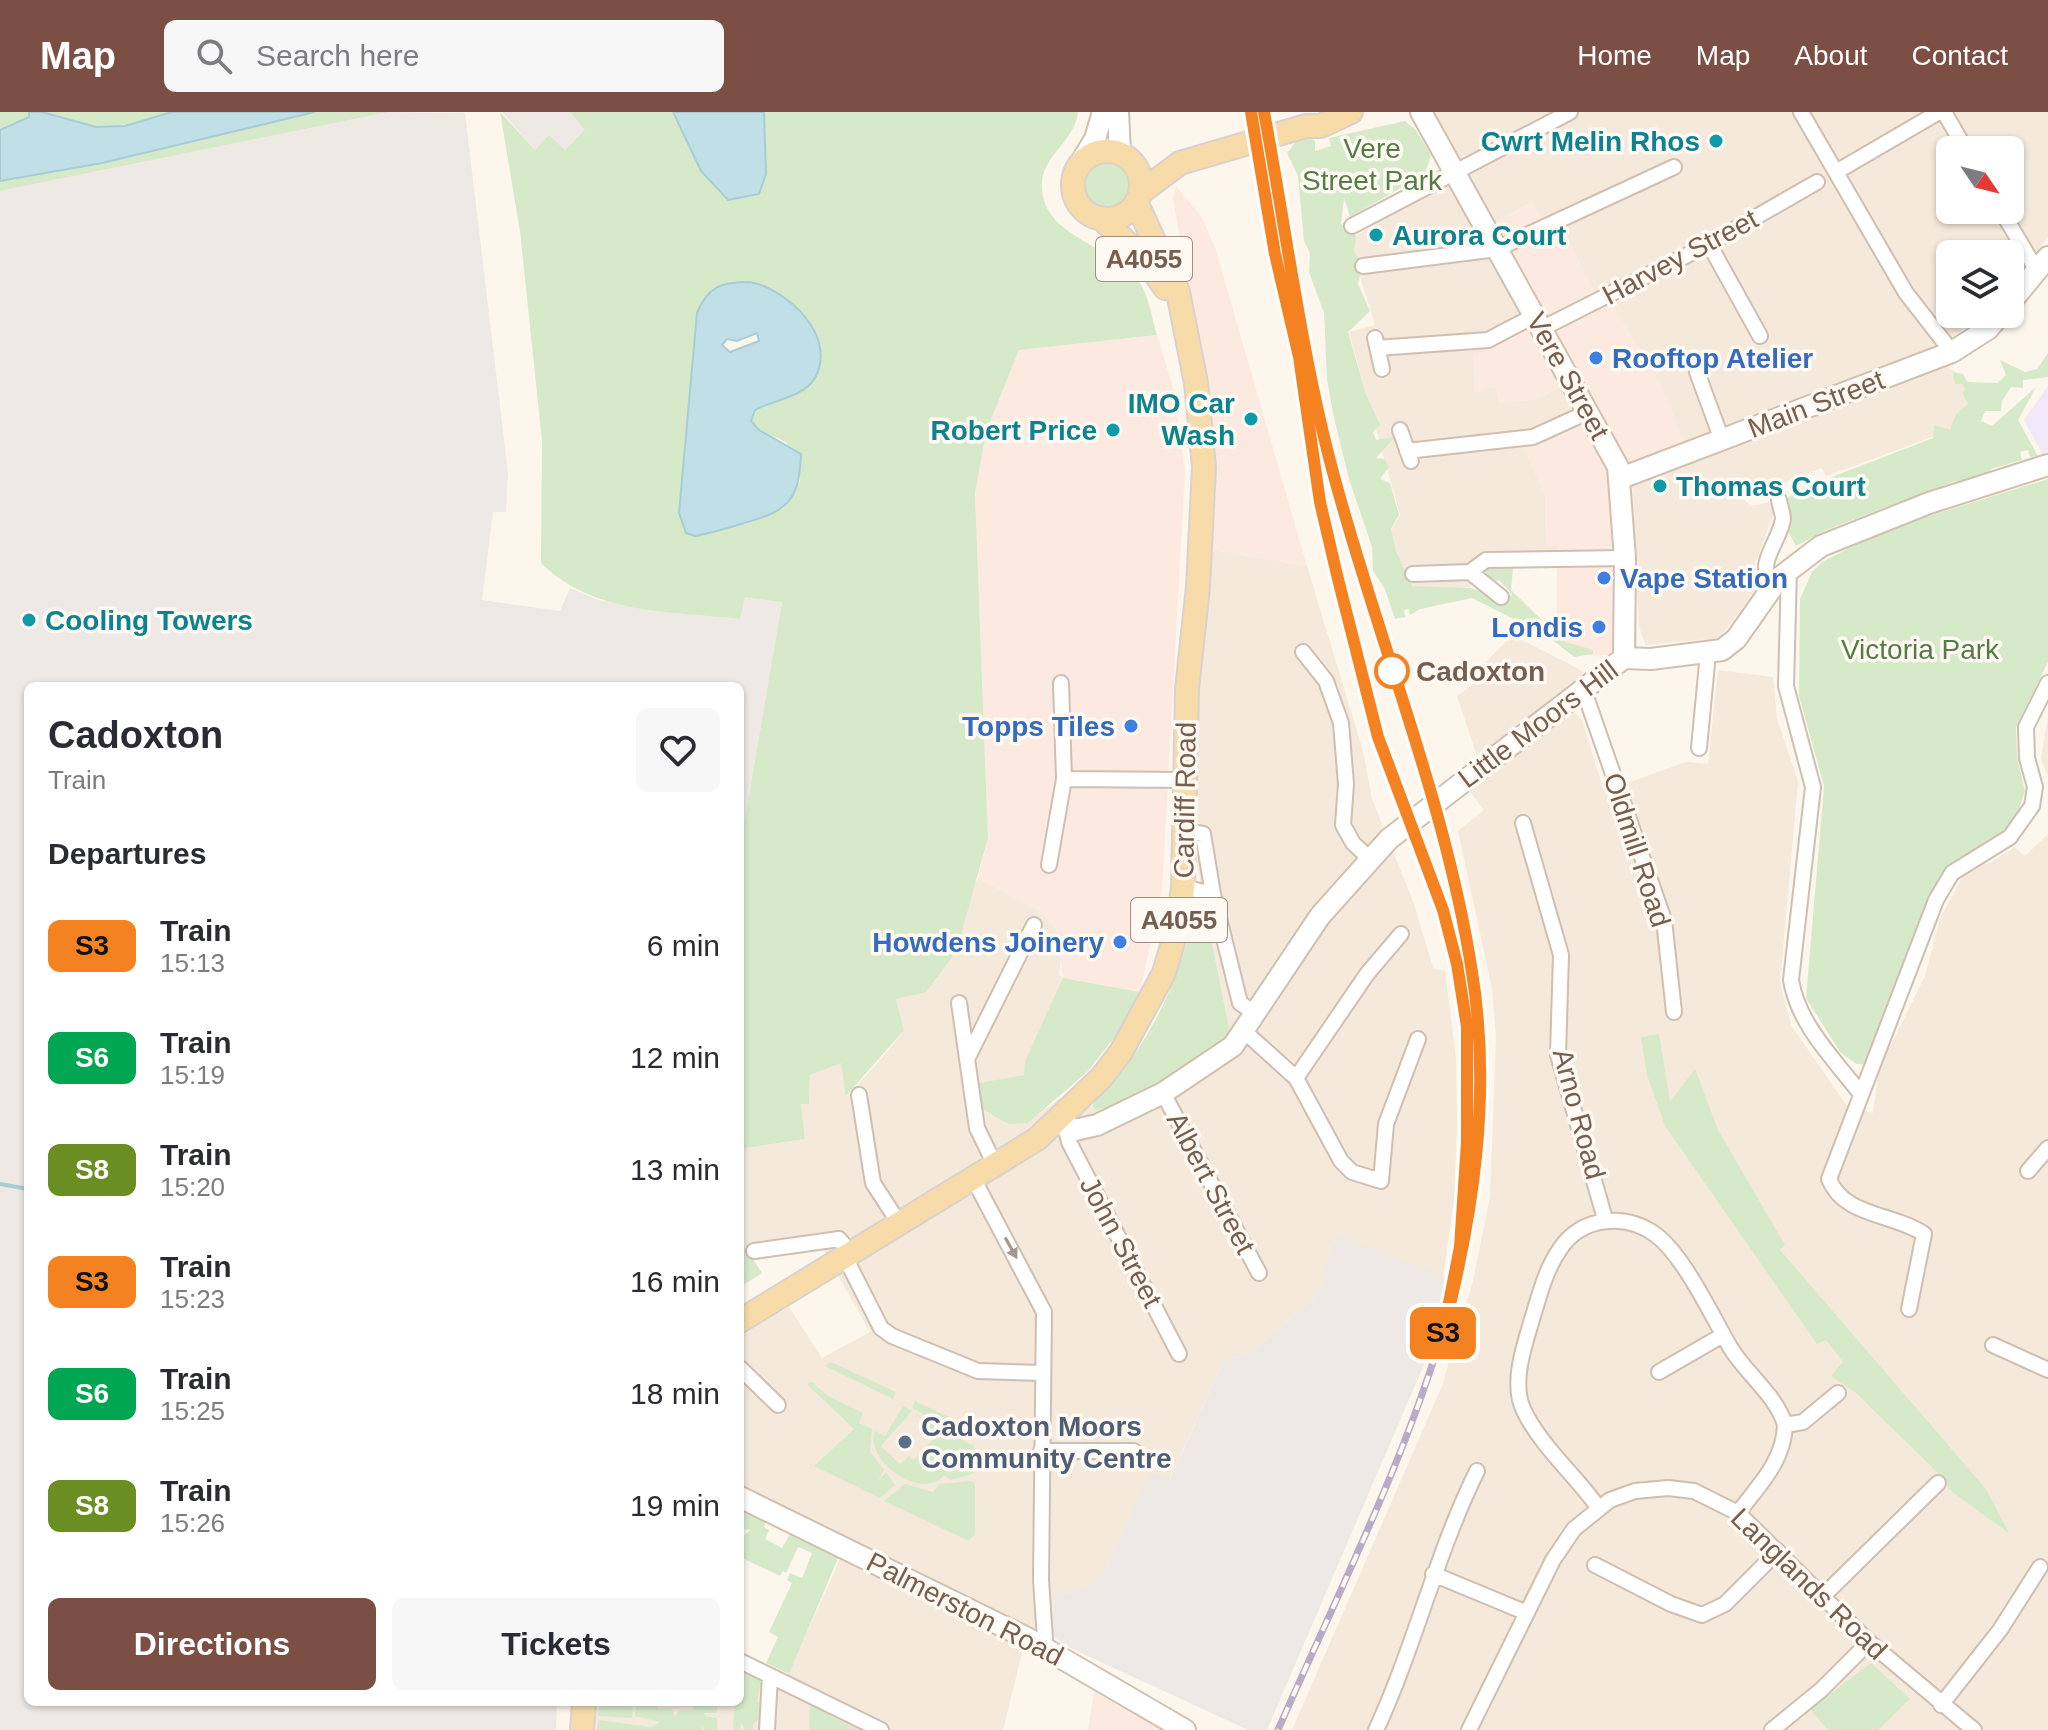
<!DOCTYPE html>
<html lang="en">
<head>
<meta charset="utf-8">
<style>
  body { margin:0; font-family:Arial,sans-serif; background:#f7f7f7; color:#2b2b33; height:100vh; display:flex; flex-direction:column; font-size:30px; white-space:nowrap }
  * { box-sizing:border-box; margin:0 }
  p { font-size:26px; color:#7c7c81 }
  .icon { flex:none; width:44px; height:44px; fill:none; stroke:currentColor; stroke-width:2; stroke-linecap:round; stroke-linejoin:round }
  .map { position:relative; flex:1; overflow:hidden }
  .side { position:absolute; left:24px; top:570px; width:720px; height:1024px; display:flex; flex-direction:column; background:#fff; border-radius:12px; box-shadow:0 2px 6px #0004 }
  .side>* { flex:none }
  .badge { padding:0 16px; border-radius:12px; font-size:28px; line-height:52px }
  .needle { width:52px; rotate:125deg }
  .tools { position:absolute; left:1936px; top:24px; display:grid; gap:16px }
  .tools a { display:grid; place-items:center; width:88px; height:88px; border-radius:12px; background:#fff; box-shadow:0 2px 6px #0004; font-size:40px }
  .map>.badge { position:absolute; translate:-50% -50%; box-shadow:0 0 0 4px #fff }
  h2 { padding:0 24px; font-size:30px; line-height:72px }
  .round { display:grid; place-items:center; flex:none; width:84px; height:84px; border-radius:12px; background:#f7f7f7 }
  .overview { display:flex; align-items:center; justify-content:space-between; height:136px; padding:0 24px }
  h1 { font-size:38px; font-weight:700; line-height:60px }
  .cta { display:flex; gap:16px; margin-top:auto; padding:16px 24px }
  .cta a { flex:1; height:92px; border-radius:12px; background:#7c4f44; color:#fff; font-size:32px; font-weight:700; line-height:92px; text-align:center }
  .cta a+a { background:#f7f7f7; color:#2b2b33 }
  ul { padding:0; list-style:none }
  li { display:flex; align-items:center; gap:24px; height:112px; padding:0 24px }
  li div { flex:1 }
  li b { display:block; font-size:30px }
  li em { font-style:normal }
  li .badge { min-width:88px; font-weight:700; text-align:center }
  header { display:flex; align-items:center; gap:48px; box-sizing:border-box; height:112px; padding:0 40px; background:#7c4f44; color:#fff }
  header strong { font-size:38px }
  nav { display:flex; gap:44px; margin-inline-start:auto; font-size:28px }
  .search { width:560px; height:72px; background:#f7f7f7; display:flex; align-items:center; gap:20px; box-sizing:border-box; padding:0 28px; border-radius:12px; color:#7c7c81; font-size:30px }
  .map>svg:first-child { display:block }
  .residential { fill:#f4e9db; fill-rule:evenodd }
  .commercial { fill:#fceae1 }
  .industrial { fill:#eee9e4 }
  .education { fill:#f3e8f9 }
  .green { fill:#d6eaca; fill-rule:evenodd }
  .water { fill:#c1dfe6; stroke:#a7ced7; stroke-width:2; fill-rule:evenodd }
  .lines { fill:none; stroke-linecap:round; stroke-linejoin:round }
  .stream { stroke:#a7ced7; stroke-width:4 }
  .street-casing { stroke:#cebfb1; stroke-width:18 }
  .secondary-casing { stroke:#d1c0af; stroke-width:24 }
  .primary-casing { stroke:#d9d2ce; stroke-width:26 }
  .street { stroke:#fff; stroke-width:14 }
  .secondary { stroke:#fff; stroke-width:20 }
  .primary { stroke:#f7dca9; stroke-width:22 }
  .rail-casing { stroke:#baa9c7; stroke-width:7 }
  .rail { stroke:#fefaf3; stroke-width:4; stroke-dasharray:12; stroke-linecap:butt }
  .oneway { fill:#a7978d }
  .line-casing { stroke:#fff; stroke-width:18 }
  .line { stroke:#f58220; stroke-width:12 }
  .culture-dot { fill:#0f9aa8; stroke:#fefaf3; stroke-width:3 }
  .shop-dot { fill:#3f7fe0; stroke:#fefaf3; stroke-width:3 }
  .stop-dot { fill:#fff; stroke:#f58220; stroke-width:4 }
  .service-dot { fill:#5c6f8a; stroke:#fefaf3; stroke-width:3 }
  .labels { text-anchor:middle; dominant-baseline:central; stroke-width:7; stroke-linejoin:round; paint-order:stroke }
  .shield { fill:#fefaf3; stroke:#a08e80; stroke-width:2 }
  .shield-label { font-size:26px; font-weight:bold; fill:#775f4f }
  .culture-label { font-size:28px; font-weight:bold; fill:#0d838f; stroke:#fefaf3; text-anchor:end }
  .park-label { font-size:28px; fill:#557c47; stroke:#fefaf3 }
  .street-label { font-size:28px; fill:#775f4f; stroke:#fefaf3 }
  .shop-label { font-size:28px; font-weight:bold; fill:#366cbe; stroke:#fefaf3; text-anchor:end }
  .stop-label { font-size:28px; font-weight:bold; fill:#775f4f; stroke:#fefaf3; text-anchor:start }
  .service-label { font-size:28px; font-weight:bold; fill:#4e5e75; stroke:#fefaf3; text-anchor:start }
</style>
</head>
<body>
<header>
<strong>Map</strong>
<div class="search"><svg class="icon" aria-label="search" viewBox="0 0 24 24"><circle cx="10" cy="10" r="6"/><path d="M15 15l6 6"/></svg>Search here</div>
<nav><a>Home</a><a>Map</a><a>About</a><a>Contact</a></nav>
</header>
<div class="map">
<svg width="2048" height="1618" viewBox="0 0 2048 1618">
  <rect width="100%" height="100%" fill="#fcf6ec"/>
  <!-- residential -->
  <path class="residential" d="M1432,0H2048V126L2010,170V142H1950V202H1983L1954,224L1923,241L1685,331L1657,266L1612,193L1601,197L1563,115L1548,120L1532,90L1494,111ZM1950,38H2010V98H1950Z
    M1447,71L1527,214L1486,239L1474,280L1496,274L1500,291L1538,287L1561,274L1582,312L1544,332L1524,337L1545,382L1546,433L1557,434V455H1486L1470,475L1408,479L1388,424L1400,403L1349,220L1375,213L1349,128Z
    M1947,254L1993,287L1976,303L1979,308L1826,364L1822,356L1742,386L1751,394L1771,390L1775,398L1755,452L1753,482L1719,526L1646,533L1639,515L1632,370Z
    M1212,438L1307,454L1363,639L1372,687L1414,792L1433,856L1445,859L1456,947L1457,1013L1454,1089L1443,1165L1338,1123L1320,1164L1328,1167L1314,1186L1262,1232L1242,1245L1225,1246L1169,1368L1151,1360L1103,1464L1089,1475L1055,1484L1051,1522L1042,1545L1023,1537L1003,1618H593L595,1590H740V1559L781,1578L841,1445L740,1397V1223L789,1195L822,1246L870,1220L823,1137L753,1145L740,1127V1037L805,1027L801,991H809L810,963L842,950L847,984L881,947L904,918L896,886L956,840L967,790L978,766L1041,799L1056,817L1062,841L1059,862L1063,866L1027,1011L1060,986L1101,998L1209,939L1230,921L1194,738L1198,594Z
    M1512,523L1581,558L1586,567L1478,647L1457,584L1475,571L1471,566Z
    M1718,558L1773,565L1777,607L1798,669L1780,871L1791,913L1847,994L1873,1001L1879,957L1925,864L1940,807L1966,758L1992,750L2014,735L2025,744L2048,722V1618H1292L1442,1274L1473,1169L1490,1085L1496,925L1492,876L1458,719L1484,698L1467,676L1572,598L1582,608L1604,679L1686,650L1708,652Z
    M2048,604V665L2041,646Z"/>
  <!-- commercial -->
  <path class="commercial" d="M1176,74L1201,104L1215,135L1307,454L1212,438L1216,376L1213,319L1173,86Z
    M1532,90L1548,120L1563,115L1601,196L1612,192L1657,266L1685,331L1629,353L1635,401L1637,540L1593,544L1564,534L1557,526V435L1546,433L1545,382L1523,337L1544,332L1582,313L1560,274L1538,287L1500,291L1496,274L1474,280L1473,242L1486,239L1527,214L1475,122Z
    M1157,223L1173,276L1185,358L1162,779L1140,880L1063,866L1056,817L1041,799L978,766L988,726L975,381L986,320L1019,238Z
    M1094,1580L1163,1618H1088Z"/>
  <!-- industrial -->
  <path class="industrial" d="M389,0L465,1L508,361L506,400H493L482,488L560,499L570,476L598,488L740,507L744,484L782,490L740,736V574H28V1590H557L556,1618H0V79Z
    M502,0H570L586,18L565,38H535Z
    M1338,1123L1450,1167L1425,1250L1267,1618H1248L1062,1532L1051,1522L1055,1484L1089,1475L1103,1464L1150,1360L1170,1367L1225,1246L1242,1245L1262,1232L1314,1186L1327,1168L1320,1164Z"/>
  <!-- education -->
  <path class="education" d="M2048,274V341L2043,343L2024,308Z"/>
  <!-- green -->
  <path class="green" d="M0,0H29V5L0,18Z
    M42,0H172L125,14L96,15Z
    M315,0H389L0,79V69L102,51Z
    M500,0L535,38L549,23L565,38L585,18L570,0H673L701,59L729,88L766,62L764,0H1078C1075,28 1045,42 1042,69C1037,123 1109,132 1136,165C1149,181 1151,204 1157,223L1019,238L986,320L975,381L988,726L956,840L926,880L896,887L904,918L846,984L841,951L810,963L809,992H801L805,1027L740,1037V736L782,490L745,485L740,507C671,499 593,503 541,451L542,329L520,119ZM763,173L800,199L815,221L788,284L755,298L751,310L759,318L786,330L800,369L783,397L679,401L697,201Z
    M1405,9L1416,18L1431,43L1425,62L1350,105L1344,86L1341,112L1356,124L1354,140L1363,151L1358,172L1370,199L1348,220L1366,282L1380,313L1373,320L1376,328L1395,325L1376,346L1384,347L1389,355L1380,367L1390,371L1399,403L1391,417L1396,439L1412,474L1471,476L1508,488L1512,482L1499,468L1491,470L1483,456H1513L1511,478L1547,513L1556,503V522L1566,530L1593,538V542L1574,545L1549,525L1472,486L1420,497L1410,503L1409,497L1404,498L1405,505L1395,507L1385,477L1373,459L1372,435L1349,367L1334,306L1327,268L1324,201L1309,160L1310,141L1304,129L1298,64L1287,41L1303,21L1315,29V39L1331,34L1329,26Z
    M1083 74a24 24 0 1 1 48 0a24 24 0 1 1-48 0Z
    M2048,241V265L2023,268V276L2011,275L2002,289L2001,299H1985L1981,309L1992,314L2036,275L2018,308L2038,344L2030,345L2028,338L2020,340L2022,348L1991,357L1984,367L1955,369L1826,418L1796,434L1787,418L1788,386L1798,378L1933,326L1934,313L1950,318L1956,302L1968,292L1962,280L1966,277L1962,272H1955L1953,260L1963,262L1967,270L1998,271L2006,263L2000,248L2025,260L2037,257Z
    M2048,367V550L2016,615L2017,645L2025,679L2018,700L2004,719L1950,757L1866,952H1856L1840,940L1806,886L1824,674L1799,584L1800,487L1812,460L1822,450L1859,431L1929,404Z
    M1196,790H1204L1230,921C1207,941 1125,995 1096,998L1092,994C1101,980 1115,969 1125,956C1161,907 1186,850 1196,790Z
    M1063,866L1140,880L1117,922L1088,959L1028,1011L1008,1012L981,996L975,972L1024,963L1025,949Z
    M1659,922L1670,990L1695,957L1718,1018L1785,1133L1780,1138L1986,1377L2009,1421L1952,1380L1937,1360L1855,1280L1831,1264L1843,1250L1826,1228L1817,1232L1665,1014L1647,963L1641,925Z
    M740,1127L762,1161L740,1175Z
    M831,1250L896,1280L893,1287L825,1254Z
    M812,1270L828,1284L863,1301L859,1311L872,1317L870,1340L884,1358L878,1369L886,1360L895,1373L880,1386L814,1354L854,1317L807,1272Z
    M915,1289L951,1306L947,1315L912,1296Z
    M903,1294L912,1299L881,1334L900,1352L909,1344L914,1348L932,1328L927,1324L931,1319L916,1302L974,1334L975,1361L951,1368L944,1363C925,1390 863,1350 875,1319L885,1324Z
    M953,1307L975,1317L974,1328L949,1316Z
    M972,1369L975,1372V1422L969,1429L884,1389L905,1372L933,1380L940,1372Z
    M740,1398L766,1410L764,1415L769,1418L765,1427L782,1436L790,1422L839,1444L789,1562L766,1551L778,1525L769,1520L792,1471L787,1468L790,1461L802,1466L812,1441L798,1435L786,1461L783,1459L780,1464L740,1445V1426L751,1418L740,1417Z
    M1871,1551L1910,1587L1878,1618H1828L1810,1597Z
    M740,1553L761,1570L757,1589L766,1598L753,1613V1618H745L741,1610L740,1618H733L735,1590H740Z
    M599,1590L633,1591L632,1606L598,1604Z
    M636,1590H657V1596L673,1597L675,1605L679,1598H693L694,1590H719L716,1601H704L705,1604L717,1606V1618H704L703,1612L701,1618H597L598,1608L651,1615L660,1610L635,1604Z
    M810,1592L857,1618H809Z"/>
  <!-- water -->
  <path class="water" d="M29,0H42L96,15L125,14L172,0H315L102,51L0,69V18L29,5Z
    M673,0H764L766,62L759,82L728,88L701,59Z
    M750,170C787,177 838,224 815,266C804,285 773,288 755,298L751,309L759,318L801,342C799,389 788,399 744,411C728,416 712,421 695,424L686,421L679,401L697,201C708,174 722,170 750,170ZM757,221L759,229L730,240L722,233L727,227L737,229Z"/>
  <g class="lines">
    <!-- stream -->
    <path class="stream" d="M0,1072L28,1077"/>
    <defs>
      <path id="street" d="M1801,0L1906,181L1952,240
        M1944,0L1966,38
        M1836,60L1939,0
        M2001,98L2037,159
        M1352,114L1570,0
        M1709,132L1760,224
        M1363,154L1497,137L1674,55
        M1541,217L1709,132L1817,70
        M1375,226L1382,257
        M1377,236L1488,228L1534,204
        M1697,260L1722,328
        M1400,318L1411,349
        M1407,339L1533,325L1588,300
        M1789,457L1786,574L1813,675L1791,868C1798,912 1834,947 1860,981
        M1470,460L1486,448L1625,446
        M1413,462L1470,460L1501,485
        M1772,474C1755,450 1779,432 1783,407C1783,402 1780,394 1779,388
        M1303,540L1326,569L1341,611L1346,672L1343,713L1353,731L1370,747
        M1584,579L1664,808L1674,900
        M1699,636L1708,541
        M1064,667L1186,668
        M1523,711L1561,843L1558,943L1605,1107
        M1185,719L1203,722L1213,782
        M1049,753L1064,667L1061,571
        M1183,775L1213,782L1240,891L1256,902
        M959,891L977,1016L996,1055
        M1245,920L1296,966L1341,1049L1352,1060L1381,1069L1386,1012L1418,927
        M967,947L1034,813
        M1296,966L1367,862L1401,822
        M1163,981L1259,1161
        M859,983L873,1071L899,1111
        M1066,1017L1069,1030L1179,1242
        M2028,1059L2048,1036
        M974,1068L1044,1200L1041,1468L1045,1527L1042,1534
        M754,1139L839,1127L850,1140
        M844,1143L881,1216L892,1224L978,1259L1041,1261
        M1909,1197L1924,1122C1893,1101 1844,1105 1829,1067L1936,788L1952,761L2010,725L2032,694L2035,675L2027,646L2026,615L2048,571
        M1993,1233L2048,1258
        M740,1256L778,1293
        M1659,1260L1723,1223
        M1041,1339H1134
        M1598,1395C1576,1364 1541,1334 1524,1299C1510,1271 1525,1232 1533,1204C1540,1181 1546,1157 1560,1137C1582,1104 1626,1101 1656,1123C1684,1144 1712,1204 1730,1235C1746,1262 1777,1284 1785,1313
        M1738,1401C1759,1373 1784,1349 1785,1313L1803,1310L1838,1281
        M1595,1453L1671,1492L1702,1503L1725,1492L1778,1439
        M1433,1462L1527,1501
        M1823,1484L1938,1371
        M740,1549L881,1618
        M1941,1593L2000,1518L2040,1455
        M767,1618L770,1564
        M1376,1618C1415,1534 1436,1442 1477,1359
        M1469,1618L1553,1448L1574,1417L1610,1388L1635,1379L1668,1376L1694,1379L1738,1401L1869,1530L1974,1618
        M1772,1618L1821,1578L1869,1530"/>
      <path id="secondary" d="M1118,0L1120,41
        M1421,0L1618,355L1625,446L1624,546
        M1081,50L1095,27L1103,0
        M2010,191L2048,145
        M1621,366L1952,240L1988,217L2001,202
        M1057,1010L1075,1018L1097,1013L1163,981L1233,934L1320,804L1389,727L1624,546L1651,547L1722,538L1736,527L1779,466L1821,434L1929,391L2048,353
        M740,1385L1027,1526L1185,1618"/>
      <path id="primary" d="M1073 73a34 34 0 1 1 68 0a34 34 0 1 1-68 0Z
        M1140,81L1180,51L1306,14H1321L1351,0
        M1101,106L1148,151L1165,176
        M740,1209L1037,1027L1101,966L1121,940L1164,861L1178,813L1183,775L1187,577L1198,475L1204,355L1196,271L1178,180L1136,90
        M582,1618L584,1590"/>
    </defs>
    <!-- street casing -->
    <use href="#street" class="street-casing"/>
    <!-- secondary casing -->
    <use href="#secondary" class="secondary-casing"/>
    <!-- primary casing -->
    <use href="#primary" class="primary-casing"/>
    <!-- street -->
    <use href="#street" class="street"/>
    <!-- secondary -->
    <use href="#secondary" class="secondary"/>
    <!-- primary -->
    <use href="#primary" class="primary"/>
    <defs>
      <path id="rail" d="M1251,0L1285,184
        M1264,0L1319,303L1461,801C1482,911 1489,1028 1464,1138C1428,1305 1346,1462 1278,1618
        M1307,298L1320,390L1378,625L1443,798L1466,911"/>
    </defs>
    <!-- rail casing -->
    <use href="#rail" class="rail-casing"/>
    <!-- rail -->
    <use href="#rail" class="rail"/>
  </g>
  <!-- one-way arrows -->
  <defs><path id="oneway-solid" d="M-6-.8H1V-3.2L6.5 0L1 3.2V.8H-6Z" transform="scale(2)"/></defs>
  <use class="oneway" href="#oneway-solid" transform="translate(1011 1136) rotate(61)"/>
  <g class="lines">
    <defs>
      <path id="line" d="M1251,0L1275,142L1299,245L1320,390L1337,463L1378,625L1443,798L1457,852L1467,915V1030L1460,1135L1443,1221C1473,1104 1492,982 1472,860C1447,697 1383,541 1339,382C1303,257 1288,128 1264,0"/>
    </defs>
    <!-- line casing -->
    <use href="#line" class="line-casing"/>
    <!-- line -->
    <use href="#line" class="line"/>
  </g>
  <!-- markers -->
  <g class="culture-dot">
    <circle cx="1716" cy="29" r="8"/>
    <circle cx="1376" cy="123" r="8"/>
    <circle cx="1251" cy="307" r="8"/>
    <circle cx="1113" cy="318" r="8"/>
    <circle cx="1660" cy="374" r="8"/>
    <circle cx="29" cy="508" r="8"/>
  </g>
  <g class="shop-dot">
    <circle cx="1596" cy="246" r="8"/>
    <circle cx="1604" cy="466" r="8"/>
    <circle cx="1599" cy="515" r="8"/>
    <circle cx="1131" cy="614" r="8"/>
    <circle cx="1120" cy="830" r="8"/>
  </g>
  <circle class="stop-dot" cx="1392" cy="559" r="16"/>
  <circle class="service-dot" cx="905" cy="1330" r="8"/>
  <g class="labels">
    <!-- shield labels -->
    <g class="shield">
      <rect x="1096" y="125" width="96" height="44" rx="6"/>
      <rect x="1131" y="786" width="96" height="44" rx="6"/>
    </g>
    <g class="shield-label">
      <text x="1144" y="147">A4055</text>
      <text x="1179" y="808">A4055</text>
    </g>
    <!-- culture labels -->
    <g class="culture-label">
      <text x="1700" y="29">Cwrt Melin Rhos</text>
      <text x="1392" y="123" text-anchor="start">Aurora Court</text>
      <text x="1235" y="291">IMO Car<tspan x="1235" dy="32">Wash</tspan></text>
      <text x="1097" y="318">Robert Price</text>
      <text x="1676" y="374" text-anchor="start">Thomas Court</text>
      <text x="45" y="508" text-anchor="start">Cooling Towers</text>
    </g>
    <!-- park labels -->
    <g class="park-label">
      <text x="1372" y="36">Vere<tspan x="1372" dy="32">Street Park</tspan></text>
      <text x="1920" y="537">Victoria Park</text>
    </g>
    <!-- street labels -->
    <g class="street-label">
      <text transform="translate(1680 145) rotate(-28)">Harvey Street</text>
      <text transform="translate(1568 264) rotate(61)">Vere Street</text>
      <text transform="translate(1816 292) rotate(-21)">Main Street</text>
      <text transform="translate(1538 612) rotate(-37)">Little Moors Hill</text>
      <text transform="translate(1185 688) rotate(-89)">Cardiff Road</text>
      <text transform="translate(1637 738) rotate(72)">Oldmill Road</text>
      <text transform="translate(1579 1002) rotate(75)">Arno Road</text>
      <text transform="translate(1211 1071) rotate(62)">Albert Street</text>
      <text transform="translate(1121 1130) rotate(62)">John Street</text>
      <text transform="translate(1809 1472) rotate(44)">Langlands Road</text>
      <text transform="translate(965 1497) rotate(27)">Palmerston Road</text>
    </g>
    <!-- shop labels -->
    <g class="shop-label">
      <text x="1612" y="246" text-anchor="start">Rooftop Atelier</text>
      <text x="1620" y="466" text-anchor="start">Vape Station</text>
      <text x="1583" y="515">Londis</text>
      <text x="1115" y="614">Topps Tiles</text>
      <text x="1104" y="830">Howdens Joinery</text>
    </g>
    <!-- stop labels -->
    <g class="stop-label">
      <text x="1416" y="559">Cadoxton</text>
    </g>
    <!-- service labels -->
    <g class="service-label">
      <text x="921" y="1314">Cadoxton Moors<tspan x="921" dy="32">Community Centre</tspan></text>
    </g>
  </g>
</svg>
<div class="tools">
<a><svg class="needle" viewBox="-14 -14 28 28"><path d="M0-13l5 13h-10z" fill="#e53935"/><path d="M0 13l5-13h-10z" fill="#7c7c81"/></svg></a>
<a><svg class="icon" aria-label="layers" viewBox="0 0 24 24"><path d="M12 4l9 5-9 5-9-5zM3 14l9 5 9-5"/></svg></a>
</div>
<b class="badge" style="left:1443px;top:1221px;background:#f58220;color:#111">S3</b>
<section class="side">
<div class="overview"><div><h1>Cadoxton</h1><p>Train</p></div><a class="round"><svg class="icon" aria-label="heart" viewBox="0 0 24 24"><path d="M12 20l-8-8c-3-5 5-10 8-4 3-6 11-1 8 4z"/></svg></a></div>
<h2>Departures</h2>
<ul>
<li><span class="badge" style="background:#f58220;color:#111">S3</span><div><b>Train</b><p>15:13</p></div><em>6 min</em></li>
<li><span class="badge" style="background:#00a651;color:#fff">S6</span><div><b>Train</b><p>15:19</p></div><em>12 min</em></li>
<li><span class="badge" style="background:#6b8e23;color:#fff">S8</span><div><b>Train</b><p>15:20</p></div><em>13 min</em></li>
<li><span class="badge" style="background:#f58220;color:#111">S3</span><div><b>Train</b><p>15:23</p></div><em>16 min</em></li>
<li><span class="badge" style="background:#00a651;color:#fff">S6</span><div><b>Train</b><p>15:25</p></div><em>18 min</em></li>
<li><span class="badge" style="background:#6b8e23;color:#fff">S8</span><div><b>Train</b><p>15:26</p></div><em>19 min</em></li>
</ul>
<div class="cta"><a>Directions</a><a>Tickets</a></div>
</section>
</div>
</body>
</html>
